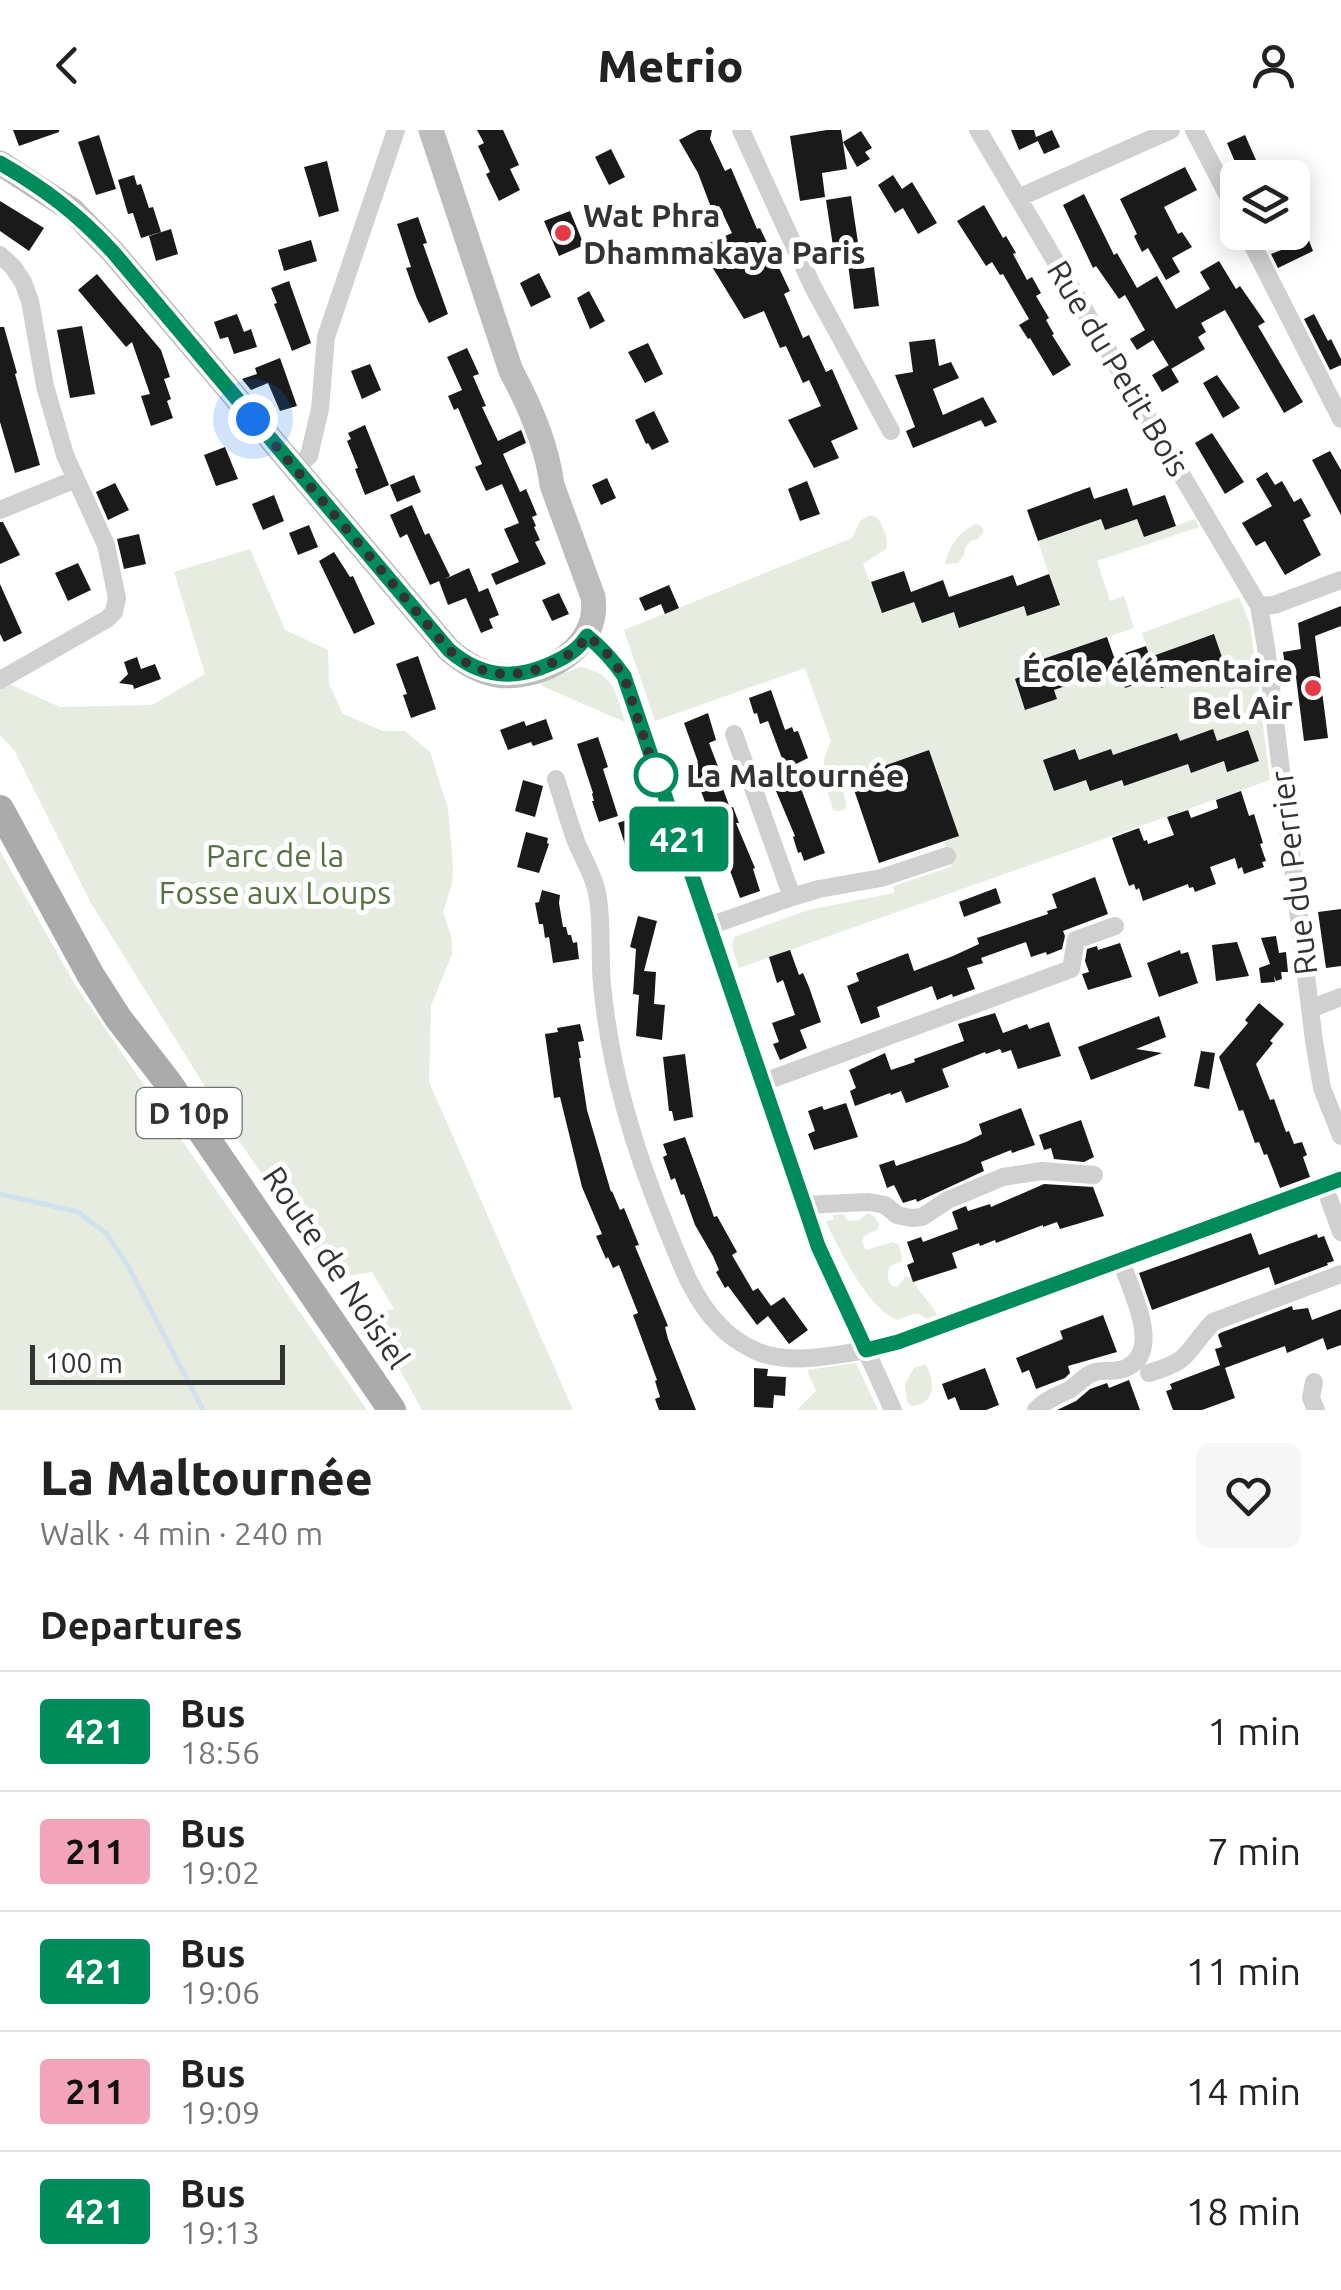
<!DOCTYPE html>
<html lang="en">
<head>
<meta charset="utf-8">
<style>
  body { margin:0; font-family:Ubuntu,sans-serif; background:#f6f6f6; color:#222; height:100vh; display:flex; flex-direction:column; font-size:38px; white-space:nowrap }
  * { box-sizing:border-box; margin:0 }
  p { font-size:32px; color:#767676 }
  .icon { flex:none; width:55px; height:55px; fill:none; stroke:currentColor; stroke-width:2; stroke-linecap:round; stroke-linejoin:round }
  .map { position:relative; height:1280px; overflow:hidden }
  .side { display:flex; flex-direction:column; background:#fff; flex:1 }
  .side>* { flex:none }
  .badge { padding:0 20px; border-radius:8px; font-size:35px; line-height:65px }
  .tools { position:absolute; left:1220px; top:30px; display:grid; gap:20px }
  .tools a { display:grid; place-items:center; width:90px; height:90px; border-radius:15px; background:#fff; box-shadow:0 5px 25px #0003; font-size:50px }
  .scale { position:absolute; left:30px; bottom:25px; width:255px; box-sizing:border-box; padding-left:10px; border:5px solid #333; border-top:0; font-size:28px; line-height:35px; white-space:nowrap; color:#333; -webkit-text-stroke:8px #fff; paint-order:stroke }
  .you { position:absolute; width:50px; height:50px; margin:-25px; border:8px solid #fff; border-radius:50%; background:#1a73e8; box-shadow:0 0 0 15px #1a73e833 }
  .map>.badge { position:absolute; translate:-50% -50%; box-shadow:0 0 0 5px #fff }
  h2 { padding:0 40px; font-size:38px; line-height:90px }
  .round { display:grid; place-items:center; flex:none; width:105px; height:105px; border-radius:15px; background:#f6f6f6 }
  .overview { display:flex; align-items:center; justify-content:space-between; height:170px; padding:0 40px }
  h1 { font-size:48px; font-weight:800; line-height:75px }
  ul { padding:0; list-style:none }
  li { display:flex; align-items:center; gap:30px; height:120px; padding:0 40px; border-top:2px solid #e0e0e0 }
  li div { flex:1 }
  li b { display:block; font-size:38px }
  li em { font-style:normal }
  li .badge { min-width:110px; font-weight:700; text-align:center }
  header { display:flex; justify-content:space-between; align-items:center; height:130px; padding:0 40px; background:#fff; font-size:45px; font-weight:800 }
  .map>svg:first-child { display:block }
  .green { fill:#e6ecdf }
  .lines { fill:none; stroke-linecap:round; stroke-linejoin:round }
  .stream { stroke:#cfe2ee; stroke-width:5 }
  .building { fill:#1a1a1a }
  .street { stroke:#d0d0d0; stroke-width:18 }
  .secondary { stroke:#bdbdbd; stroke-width:25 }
  .primary { stroke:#ababab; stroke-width:28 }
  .line-casing { stroke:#fff; stroke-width:22 }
  .line { stroke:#008b5a; stroke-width:15 }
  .walk { stroke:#333; stroke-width:10; stroke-dasharray:0 18 }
  .poi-dot { fill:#e63946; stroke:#fff; stroke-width:4 }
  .stop-dot { fill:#fff; stroke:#008b5a; stroke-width:5 }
  .labels { text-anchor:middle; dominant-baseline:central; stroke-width:10; stroke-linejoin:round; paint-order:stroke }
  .shield { fill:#fff; stroke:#707070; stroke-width:2.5 }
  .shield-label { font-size:30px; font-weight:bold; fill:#333 }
  .poi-label { font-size:32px; font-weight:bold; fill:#333; stroke:#fff; text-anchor:start }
  .street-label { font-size:32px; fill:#333; stroke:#fff }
  .stop-label { font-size:32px; font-weight:bold; fill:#333; stroke:#fff; text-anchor:start }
  .park-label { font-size:32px; fill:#56703f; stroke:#fff }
</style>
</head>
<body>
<header><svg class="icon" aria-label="back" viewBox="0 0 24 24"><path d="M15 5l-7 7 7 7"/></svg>Metrio<svg class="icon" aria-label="person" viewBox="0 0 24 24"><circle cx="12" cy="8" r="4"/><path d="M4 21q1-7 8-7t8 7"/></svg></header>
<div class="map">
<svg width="1341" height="1280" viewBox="0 0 1341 1280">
  <rect width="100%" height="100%" fill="#fff"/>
  <!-- green -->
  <path class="green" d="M870,385L878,388L886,405L887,416L886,419L863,434L882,483L914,472L922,492L954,482L960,498L1024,476L1028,486L1059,475L1038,411L1101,389H1137L1144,407L1195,389L1199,397L1097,431L1110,471L1124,466L1134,498L1044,529L1046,537L1015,549L1026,580L1057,569L1054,560L1118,538L1125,558L1157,547L1162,558L1225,536L1214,504L1150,527L1142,503L1239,467L1250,494L1270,650L739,838L732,817L734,807L808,780L894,763V756L951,737L944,711L959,706L928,621L845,650L842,644C838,656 847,666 846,678L840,681L833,680L823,646L824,629L831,611L805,538L655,591L624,500L852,408L860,391Z
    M976,394L981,396L984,401L978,409L971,411L966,416L964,425L958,433L945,434C949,416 959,401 976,394Z
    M250,419L285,500L328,520L329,554L343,584L383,601H405L430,622L448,679L453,737L452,754L443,782L452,809V824L431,876L429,952L573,1280H422L369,1184L394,1179L372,1142L342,1147L314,1119L237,1008L91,773L14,620L0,605V556L7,553L60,577L152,575L205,544L174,442Z
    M580,537C614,543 616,563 625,592L542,556L541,552Z
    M0,721L74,853L367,1280H0Z
    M868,1083L874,1086L879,1094L878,1099L864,1106L862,1112L866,1120L893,1112L899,1115L902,1127L901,1132L890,1136C887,1144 887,1150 892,1156L897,1157L905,1147H911C918,1162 930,1171 937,1185L926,1189C917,1178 908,1187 897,1190C867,1177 840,1121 826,1092L834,1089L832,1085L843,1084L848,1091L859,1090Z
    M856,1233L878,1280H797L816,1261L807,1240Z
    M925,1234C936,1251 936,1275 911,1276L907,1271L905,1254L914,1238Z"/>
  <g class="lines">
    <!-- stream -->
    <path class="stream" d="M0,1064L78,1082L106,1103L128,1136L203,1280"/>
  </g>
  <!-- building -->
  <path class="building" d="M13,0H59V2L19,16Z
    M477,0H503L519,35L510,39L520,60L499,71L486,44L490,42L478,16L484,13Z
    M698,0H712L710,9L725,41L731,38L757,99L760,98L790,161L784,164L803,208L809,205L826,242L832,239L858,299L831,311L839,328L814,338L788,290L821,276L809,250L803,253L786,216L780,218L764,181L744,189L700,117L732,103L719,76L712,80L698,43L679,10Z
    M827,0H841L847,39L822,43L825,67L800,71L790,6Z
    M1011,0H1034L1036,7L1052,0L1060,17L1044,24L1038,11L1019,20Z
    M861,1L872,18L865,22L870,29L857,37L843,12Z
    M99,5L116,59L96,65L78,12Z
    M1245,5L1256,30L1238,39L1227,13Z
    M611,19L625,47L609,55L595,27Z
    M327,31L339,81L319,87L304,37Z
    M1185,37L1197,60L1164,77L1178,104L1182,102L1192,117L1172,128L1180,142L1166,150L1148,118L1142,122L1134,106L1137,104L1120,69Z
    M134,45L137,55L141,54L149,78L153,77L161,102L141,108L133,83L128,84L118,50Z
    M893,45L902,59L912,52L937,93L918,104L903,78L895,83L878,55Z
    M1084,64L1114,125L1117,123L1137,158L1157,146L1176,179L1210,159L1200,142L1219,131L1236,159L1240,156L1265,192L1258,196L1303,272L1284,283L1225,180L1201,193L1206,202L1198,207L1205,219L1171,239L1153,210L1137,220L1130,209L1145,200L1125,165L1119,169L1096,136L1093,138L1063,75Z
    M851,66L862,139L874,137L879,176L854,179L848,134L836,136L826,70Z
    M0,71L44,98L29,121L0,101Z
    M984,75L1003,108L1006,106L1016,123L1013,124L1027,150L1032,147L1041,163L1036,166L1049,188L1046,190L1054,204L1052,205L1071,235L1053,246L1030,208L1028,209L1019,195L1029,189L1003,144L1000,145L992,132L986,136L957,91Z
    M570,81L584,115L559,126L544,91Z
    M418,87L427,113L423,114L448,184L429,193L417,169L406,138L411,137L397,94Z
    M171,99L178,124L156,131L149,106Z
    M1277,102H1297L1301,111L1308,108L1313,121L1278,138L1271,124L1284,119Z
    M311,110L317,131L284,141L278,120Z
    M539,143L551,167L531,177L520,153Z
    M97,144L161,220L170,247L164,249L171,269L167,271L173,288L151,296L141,266L150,264L132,212L126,217L78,160Z
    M289,151L311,213L292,221L274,174L277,173L271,158Z
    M589,161L605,191L590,199L577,168Z
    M237,184L244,202L251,199L257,217L234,224L228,207L220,209L214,192Z
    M1314,184L1328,211L1331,209L1341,229V235L1330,240L1304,189Z
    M82,196L95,264L70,268L57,200Z
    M0,197H4L17,243L15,244L40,335L15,343L0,292Z
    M935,209L939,236L951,232L959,248L933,259L943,285L983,267L997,292L985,297L981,290L913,318L906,301L915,297L895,245L913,242L909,212Z
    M648,213L663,244L645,253L628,222Z
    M467,218L479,244L473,246L486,276L482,277L498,311L521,300L522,302L526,313L503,324L520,362L526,359L537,385L532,387L536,396L534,397L540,410L535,412L546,434L496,455L491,444L519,432L504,399L519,393L502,354L486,361L475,337L482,334L458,278L454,280L448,266L462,260L447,227Z
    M280,228L297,276L280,281L268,253L251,260L242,249L257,244L255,238Z
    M370,234L381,260L362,269L351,241Z
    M1169,235L1179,252L1162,262L1152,245Z
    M1217,245L1240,278L1223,288L1203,253Z
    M654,281L669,312L652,320L648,313L646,314L635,290Z
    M365,295L389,355L365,365L355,339L358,338L347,311L351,309L348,303Z
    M1212,303L1244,352L1225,364L1195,313Z
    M225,317L238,349L216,356L204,325Z
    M1330,321L1341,340V385L1312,330Z
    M1267,342L1275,355L1282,351L1294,372L1301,368L1311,386L1303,390L1321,425L1285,445L1265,411L1256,416L1242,393L1272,376L1256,349Z
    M414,345L421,362L397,372L390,355Z
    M607,348L616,368L601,375L592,355Z
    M807,351L820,384L800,391L788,359Z
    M115,353L129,380L108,390L96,362Z
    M1090,357L1094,369L1127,358L1133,376L1165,365L1176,396L1144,407L1137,389L1105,400L1101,389L1038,411L1027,380Z
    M274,365L284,391L263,400L252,374Z
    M412,375L425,405L429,403L450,446L445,449L469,438L479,462L488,458L499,485L489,489L493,498L481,503L466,468L448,475L439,451L430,455L407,404L400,408L390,385Z
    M0,392H3L20,425L0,434Z
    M309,395L318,417L298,425L289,403Z
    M139,404L146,434L124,439L117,409Z
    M334,422L350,447L353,446L375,494L354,504L319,431Z
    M78,433L91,460L68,471L55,443Z
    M904,441L911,462L943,450L949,467L1013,445L1017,456L1049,444L1060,475L1027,486L1024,476L959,498L954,482L922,493L914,472L882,483L871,452Z
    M0,454L22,503L4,512L0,504Z
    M669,455L679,478L665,484L661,474L645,481L639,468Z
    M559,463L569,484L552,491L542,470Z
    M1341,476V496L1315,506L1328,608L1304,611L1296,547L1287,549L1283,522L1301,519L1298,493Z
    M1214,504L1225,536L1161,558L1157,547L1125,558L1118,538L1054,560L1057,569L1025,580L1015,549L1046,537L1043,529L1107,507L1114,527L1146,516L1150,527Z
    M418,526L436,579L411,588L403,565L407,564L396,534Z
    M137,527L141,539L155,534L161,549L134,559L133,555L119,553L128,544L124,532Z
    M771,560L785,600L792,597L794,602L798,601L808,628L786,639L768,591L760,594L757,583L754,584L749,568Z
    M708,583L716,610L709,613L722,647L719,648L730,678L733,677L739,693H736L755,738L753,739L760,761L740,768L693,639L692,634L698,632L684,593Z
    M546,589L553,609L533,616L531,612L508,620L500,600L524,591L526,596Z
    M1213,599L1217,611L1248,600L1259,631L1227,642L1224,631L1191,643L1188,634L1124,656L1122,650L1090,661L1086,650L1054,661L1043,630L1075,619L1079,630L1111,619L1113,625L1177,603L1180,611Z
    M598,607L608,637L603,639L618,686L599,692L592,671H594L592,664L593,663L577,614Z
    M929,620L959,706L879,733L850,648Z
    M523,650L543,656L535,687L515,681Z
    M799,653L825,723L804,731L801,722L798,723L793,707L795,706L776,661Z
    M1241,661L1249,686L1254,684L1263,713L1260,714L1266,731L1262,732L1264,737L1244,744L1242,737L1238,739L1235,728L1210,737L1216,754L1195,762L1193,757L1189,758L1188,754L1143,771L1139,758L1136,760L1134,754L1129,756L1112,708L1139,698L1144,711L1147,710L1148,714L1174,705L1167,687L1188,680L1191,688L1218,678L1216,670Z
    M638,686L651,723L630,730L618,693Z
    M526,702L548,708L547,713L549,714L539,743L517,737Z
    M1095,747L1108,784L1063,801L1065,806L1062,819L1047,825L1046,822L1031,827L1026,812L981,828L983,833L967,838L975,859L953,867L952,864L937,870L932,856L877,877L880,887L861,894L847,856L859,851L856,843L908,823L914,841L953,826L979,814L977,808L1048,784L1047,781L1057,778L1052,764Z
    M996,758L1001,773L964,787L959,772Z
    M542,760L560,765L559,773L563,797H566L568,805H571L573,813L577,812L579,829L553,833L549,807L545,808L543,794H539L535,773L539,772Z
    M1341,779V836L1326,838L1318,782Z
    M638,786L657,791L644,841L656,842L654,874L665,875L662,910L636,906L639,865L633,864L636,819L630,817Z
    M1276,806L1279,823L1286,822L1288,842H1281L1282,849L1276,851L1274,846L1275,852L1261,853L1259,838L1270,834L1261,808Z
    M1237,812L1249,846L1216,851L1212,815Z
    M1120,813L1132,847L1088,860L1082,844L1089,842L1085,831L1087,819L1097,816L1098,820Z
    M790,820L799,845L803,843L809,857L821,892L800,900L807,918L780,930L773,914L779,912L772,893L795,885L783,850L777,853L769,827Z
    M1180,820L1181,824L1188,822L1198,853L1159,867L1147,833Z
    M1259,873L1284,894L1270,911L1273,913L1256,934L1270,970L1274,969L1286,1002L1289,1001L1294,1014L1302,1012L1307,1025L1303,1027L1310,1047L1280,1058L1267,1024L1264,1025L1259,1012L1255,1013L1243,980L1239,981L1219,927L1248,893L1245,890Z
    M995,883L1003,903L1027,894L1029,899L1049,892L1061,926L1018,939L1011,920L1002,923L1000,919L986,924L985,922L942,939L949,957L906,973L901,961L891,965L890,963L855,976L850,961L856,958L849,940L885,923L891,940L915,932L914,929L964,911L958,894Z
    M1159,886L1166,907L1136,919L1162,923L1091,950L1078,917Z
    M580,894L584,911L578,912L581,928H579L587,980L611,1062L612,1061L620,1080L624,1078L639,1115L635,1116L668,1196L665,1197L668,1209L696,1280H659L655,1269L660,1267L655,1251L657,1250L633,1185L638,1183L619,1135L613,1138L608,1127L606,1129L596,1106L602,1104L582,1057L560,967L554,968L545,904L558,902L557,898Z
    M1201,921L1215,923L1209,959L1194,956Z
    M685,924L693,987L674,991L672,981H669L663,927Z
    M846,973L858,1007L814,1020L808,1004L815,1001L808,981L822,976L824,980Z
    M1021,978L1035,1015L1012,1023L1011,1020L981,1032L984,1041L917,1072L916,1069L903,1073L894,1055L887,1058L879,1035L894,1030L896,1036L966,1012L982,1004L979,994Z
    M1081,990L1094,1027L1084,1032L1054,1029L1051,1018L1044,1020L1039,1005Z
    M685,1007L714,1087L717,1086L737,1122L732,1125L753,1161L758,1158L771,1176L784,1167L808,1200L789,1214L768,1186L757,1195L728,1156L725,1158L716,1142L719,1140L713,1126L695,1095L684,1064L681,1065L675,1048L671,1050L663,1027L667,1025L663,1014Z
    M1044,1054L1093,1057L1104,1086L1060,1099L1057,1092L1043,1097V1095L996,1113L995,1110L980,1116L979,1113L952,1123L957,1138L913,1152L907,1135L914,1132L907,1112L921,1107L923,1112L958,1099L952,1082L954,1081L966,1076L968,1081L990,1074L991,1077Z
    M1251,1103L1259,1125L1317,1104L1318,1108L1324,1106L1334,1131L1327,1133L1328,1135L1275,1155L1269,1137L1152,1180L1139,1143Z
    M1292,1176L1293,1180L1308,1178L1312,1190L1341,1179V1215L1327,1220L1323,1208L1287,1223L1285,1216L1225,1238L1235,1268L1202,1280H1173L1166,1261L1172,1259L1170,1254L1220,1235L1215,1219L1222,1217L1218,1205L1220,1203Z
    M1103,1185L1117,1222L1068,1236L1070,1243L1065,1248L1036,1259L1029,1240L1022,1243L1016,1228L1063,1209L1060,1201Z
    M754,1238L768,1239L767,1246L786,1247L785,1266L774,1265L773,1278L754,1277Z
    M985,1238L999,1275L986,1280H960L955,1267L948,1270L942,1254Z
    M1129,1250L1140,1280H1057L1076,1271L1090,1259L1107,1253L1109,1258Z"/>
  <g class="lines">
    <!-- street -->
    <path class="street" d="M741,0L813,157L891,301
      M978,0L1259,476L1266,517L1314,911L1322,958L1341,1006
      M1194,0L1238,85
      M1018,68L1171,0
      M1246,102L1341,289
      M0,125L13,137L23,152L30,171L45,256L65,325L106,415L117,468L114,482L107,489L0,550
      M296,337L309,326L320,279L326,207L396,0
      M0,380L76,349
      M1259,476L1274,475L1341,450
      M587,506L602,517L624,547L819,1116L893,1280
      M734,604L792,767
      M556,649C563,671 569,693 577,714C584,730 594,746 597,763C603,793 599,824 602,854C610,941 635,1022 668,1102C681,1134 694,1170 719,1195C729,1206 743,1215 756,1221C792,1237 839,1223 876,1219L1341,1049
      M709,796L792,767L819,759L881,748L947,726
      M1310,879L1341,867
      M761,953L1071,839L1076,810L1115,796
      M1329,1069L1341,1102
      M804,1075L869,1072L885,1075L897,1085L911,1088L922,1087L948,1070L1003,1047L1042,1041L1094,1045
      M1149,1243C1193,1230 1185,1222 1213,1192L1341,1144
      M1314,1252L1311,1268L1316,1280
      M1036,1280C1045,1270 1057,1266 1069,1260C1078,1255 1084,1245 1095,1242C1105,1239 1116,1243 1126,1238C1164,1221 1130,1159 1121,1131"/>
    <!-- secondary -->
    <path class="secondary" d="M0,33L72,80L113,122L449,520C463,532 478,542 497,545C542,551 601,518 593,467L552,355C547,315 530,276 511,241L431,0"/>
    <!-- primary -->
    <path class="primary" d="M0,679L90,844L118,888L167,951L392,1280"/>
  </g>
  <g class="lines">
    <defs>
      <path id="line" d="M0,33C44,58 78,84 113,122L449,520C480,547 513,551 550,534C566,527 578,520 587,506C602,518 613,530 624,546L804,1074L818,1116L866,1220L898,1212L1341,1049"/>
    </defs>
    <!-- line casing -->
    <use href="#line" class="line-casing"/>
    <!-- line -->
    <use href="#line" class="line"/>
    <!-- walk -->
    <path class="walk" d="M253,289L449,520C480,547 513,551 550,534C566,527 578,520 587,506L602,517L624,546L656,645"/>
  </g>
  <!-- markers -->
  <g class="poi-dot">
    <circle cx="563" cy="103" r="10"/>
    <circle cx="1313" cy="558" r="10"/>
  </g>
  <circle class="stop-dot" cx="656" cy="645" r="20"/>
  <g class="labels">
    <!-- shield labels -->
    <rect class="shield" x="136.5" y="958" width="105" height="50" rx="8"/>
    <g class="shield-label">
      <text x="189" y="983">D 10p</text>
    </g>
    <!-- poi labels -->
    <g class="poi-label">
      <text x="583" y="85">Wat Phra<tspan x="583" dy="37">Dhammakaya Paris</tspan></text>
      <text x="1293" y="540" text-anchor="end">École élémentaire<tspan x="1293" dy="37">Bel Air</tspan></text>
    </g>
    <!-- street labels -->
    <g class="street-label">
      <text transform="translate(1119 238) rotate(59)">Rue du Petit Bois</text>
      <text transform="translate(1293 743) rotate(-97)">Rue du Perrier</text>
      <text transform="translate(337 1137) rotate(56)">Route de Noisiel</text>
    </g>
    <!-- stop labels -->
    <g class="stop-label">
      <text x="686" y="645">La Maltournée</text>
    </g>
    <!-- park labels -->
    <g class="park-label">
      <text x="275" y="725">Parc de la<tspan x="275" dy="37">Fosse aux Loups</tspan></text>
    </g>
  </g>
</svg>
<div class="tools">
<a><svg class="icon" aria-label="layers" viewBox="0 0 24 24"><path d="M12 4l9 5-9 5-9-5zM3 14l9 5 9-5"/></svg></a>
</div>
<div class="scale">100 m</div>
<div class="you" style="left:253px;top:289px"></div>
<b class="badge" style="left:679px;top:709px;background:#008b5a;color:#fff">421</b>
</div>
<section class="side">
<div class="overview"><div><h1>La Maltournée</h1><p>Walk · 4 min · 240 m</p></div><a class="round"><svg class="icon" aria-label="heart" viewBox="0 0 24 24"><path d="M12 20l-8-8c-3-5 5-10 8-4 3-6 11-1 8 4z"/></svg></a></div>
<h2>Departures</h2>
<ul>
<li><span class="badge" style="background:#008b5a;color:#fff">421</span><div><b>Bus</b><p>18:56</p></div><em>1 min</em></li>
<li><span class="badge" style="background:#f3a4ba;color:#111">211</span><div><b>Bus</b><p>19:02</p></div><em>7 min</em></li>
<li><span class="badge" style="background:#008b5a;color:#fff">421</span><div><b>Bus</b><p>19:06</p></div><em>11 min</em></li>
<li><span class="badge" style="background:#f3a4ba;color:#111">211</span><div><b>Bus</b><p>19:09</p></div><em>14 min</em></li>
<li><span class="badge" style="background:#008b5a;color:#fff">421</span><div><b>Bus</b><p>19:13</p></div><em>18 min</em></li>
</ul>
</section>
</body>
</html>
